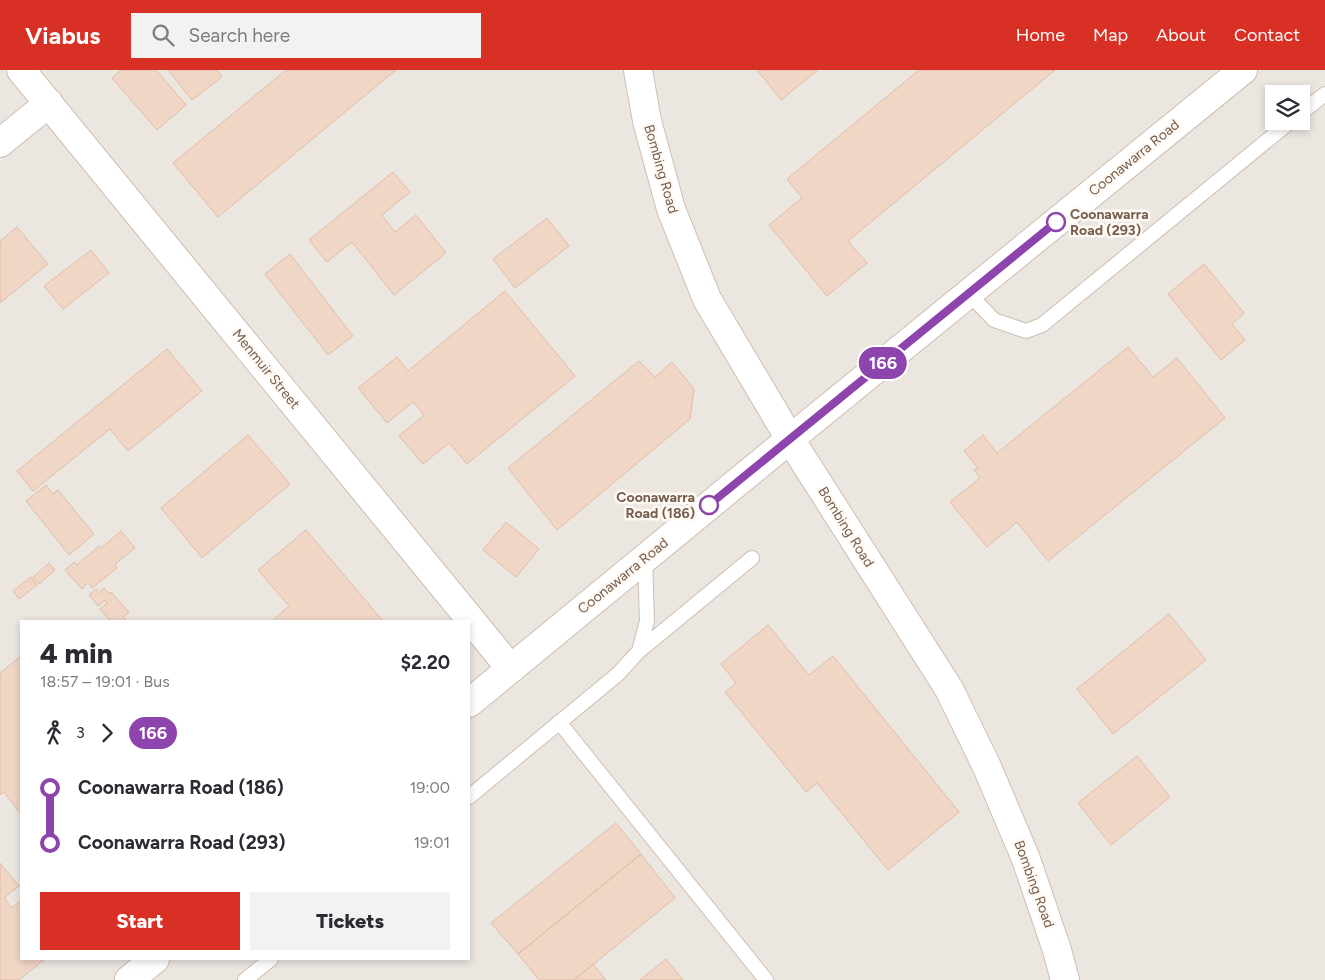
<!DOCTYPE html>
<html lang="en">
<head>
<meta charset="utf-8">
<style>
  body { margin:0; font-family:Figtree,sans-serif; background:#f2f2f3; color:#2b2b33; height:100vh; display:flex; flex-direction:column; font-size:19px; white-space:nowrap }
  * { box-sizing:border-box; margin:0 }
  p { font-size:16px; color:#7c7c81 }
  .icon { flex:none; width:28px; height:28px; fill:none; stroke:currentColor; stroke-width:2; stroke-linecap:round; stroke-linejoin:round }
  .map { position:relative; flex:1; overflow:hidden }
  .drawer { position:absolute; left:20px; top:550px; width:450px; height:340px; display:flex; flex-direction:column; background:#fff; border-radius:0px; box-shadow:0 2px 8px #0003 }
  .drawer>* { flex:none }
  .badge { padding:0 10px; border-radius:16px; font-size:18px; line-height:32px }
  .controls { position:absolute; left:1265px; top:15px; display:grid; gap:10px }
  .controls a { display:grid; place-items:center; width:45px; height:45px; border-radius:0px; background:#fff; box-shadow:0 2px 8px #0003; font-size:25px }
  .map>.badge { position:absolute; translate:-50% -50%; box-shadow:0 0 0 2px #fff }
  .legs { display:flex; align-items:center; gap:8px; height:55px; padding:0 20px; font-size:16px }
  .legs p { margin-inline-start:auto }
  .overview { display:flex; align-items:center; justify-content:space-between; height:85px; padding:0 20px }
  h1 { font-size:28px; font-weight:800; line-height:38px }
  .cta { display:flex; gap:10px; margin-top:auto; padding:10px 20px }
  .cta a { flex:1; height:58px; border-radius:0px; background:#d93025; color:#fff; font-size:20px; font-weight:800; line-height:58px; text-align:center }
  .cta a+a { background:#f2f2f3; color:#2b2b33 }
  ul { padding:0 20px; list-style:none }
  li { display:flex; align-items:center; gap:18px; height:55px; font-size:19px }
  li i { display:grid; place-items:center; width:8px; height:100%; margin:0 6px; background:currentColor }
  li i::after { content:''; width:12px; height:12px; margin:-6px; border:4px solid; border-radius:50%; background:#fff }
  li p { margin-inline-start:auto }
  li:first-child i { background:linear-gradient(#0000 50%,currentColor 0) }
  li:last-child i { background:linear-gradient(currentColor 50%,#0000 0) }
  header { display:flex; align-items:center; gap:30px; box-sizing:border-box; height:70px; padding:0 25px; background:#d93025; color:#fff }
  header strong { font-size:24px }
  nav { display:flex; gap:28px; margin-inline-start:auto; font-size:18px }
  .search { width:350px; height:45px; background:#f2f2f3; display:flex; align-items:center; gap:12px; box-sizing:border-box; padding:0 18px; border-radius:0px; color:#7c7c81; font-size:19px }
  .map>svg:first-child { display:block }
  .industrial { fill:#ece6e1; fill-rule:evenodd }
  .building { fill:#f0d6c5; stroke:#e1bca6 }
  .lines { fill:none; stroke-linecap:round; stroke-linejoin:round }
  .service-casing { stroke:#cebeb1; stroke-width:16 }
  .minor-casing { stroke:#cebeb1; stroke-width:30 }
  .service { stroke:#fff; stroke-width:14 }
  .minor { stroke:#fff; stroke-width:28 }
  .line-1-casing { stroke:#fff; stroke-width:11 }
  .line-1 { stroke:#8e44ad; stroke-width:8 }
  .stop-1-dot { fill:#fff; stroke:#8e44ad; stroke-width:2.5 }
  .labels { text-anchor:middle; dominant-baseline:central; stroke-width:5; stroke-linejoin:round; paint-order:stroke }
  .street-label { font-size:14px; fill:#765d4f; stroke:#fefaf3 }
  .stop-label { font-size:14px; font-weight:bold; fill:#765d4f; stroke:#fefaf3; text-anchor:start }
</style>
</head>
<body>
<header>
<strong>Viabus</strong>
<div class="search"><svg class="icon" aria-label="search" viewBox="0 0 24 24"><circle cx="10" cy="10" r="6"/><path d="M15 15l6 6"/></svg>Search here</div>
<nav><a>Home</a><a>Map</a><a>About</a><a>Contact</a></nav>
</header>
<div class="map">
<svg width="1325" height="910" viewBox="0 0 1325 910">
  <rect width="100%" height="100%" fill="#fcf5ec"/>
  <!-- industrial -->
  <path class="industrial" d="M0,0H1325V910H0ZM1274,24H1301V51H1274ZM21,551H469V889H21Z"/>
  <!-- building -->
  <path class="building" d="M121,0H156L186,35L157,60L112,8Z
    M168,0H217L222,7L192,30Z
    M286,0H396L218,147L173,93Z
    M757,0H818L781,30Z
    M919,0H1055L848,171L867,193L827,226L769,155L802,128L787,109Z
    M393,102L410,122L382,145L395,162L416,145L446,183L394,225L352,172L327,192L309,170Z
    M547,148L569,176L515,218L493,189Z
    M17,157L48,194L0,233V171Z
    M91,180L109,203L63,239L44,216Z
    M290,184L353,266L328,285L265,204Z
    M1204,194L1244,243L1232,254L1245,270L1221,290L1168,224Z
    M505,221L575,306L467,394L449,373L423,394L399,366L424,345L413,332L387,353L358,318L397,287L408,301Z
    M1128,277L1153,307L1177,288L1225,348L1048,491L1017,452L987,477L950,432L980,408L974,400L978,398L964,381L983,365L997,383Z
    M167,279L202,321L128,381L110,359L33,421L17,401Z
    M639,291L655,307L672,292L694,319L690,349L557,460L508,398Z
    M248,365L290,414L202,488L161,438Z
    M46,415L53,424L58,420L94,464L69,485L26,431Z
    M506,452L539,479L516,507L483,480Z
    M306,460L383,551H272L289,536L258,500Z
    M121,461L135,478L115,494L117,498L92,518L88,513L82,519L65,500L74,492L77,495L99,476L101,478Z
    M49,493L55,500L39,514L33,507Z
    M31,507L37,515L19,529L13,521Z
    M104,518L109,524L111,522L129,542L123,547L127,551H110L100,539L107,533L105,530L98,536L89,525L96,519L99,523Z
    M1169,544L1206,590L1113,664L1077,619Z
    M768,555L809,605L833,586L959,742L888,800L817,713L806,722L725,622L736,613L721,594Z
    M21,586V744L4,722L0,725V603Z
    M1137,686L1170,727L1111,775L1078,733Z
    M616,753L641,784L518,884L491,853Z
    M641,784L675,828L574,910H539L518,884Z
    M0,793L19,816L4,828L12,838L21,830V889H45L19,910H0Z
    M666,889L683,910H640Z
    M593,894L606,910H574Z"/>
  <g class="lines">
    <defs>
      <path id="service" d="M1301,43L1325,24
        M969,224L994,250L1026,261L1042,255L1291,51
        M639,581L647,551L645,488
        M559,652L766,910
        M469,727L618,604L639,581L752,488
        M245,910L271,889"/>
      <path id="minor" d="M21,0L511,599
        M638,0L647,51L671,139L707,229L790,369L949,619L987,697L1026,789L1057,880L1065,910
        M0,73L49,33
        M469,633L790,369L1243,0
        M129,910L155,889"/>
    </defs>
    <!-- service casing -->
    <use href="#service" class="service-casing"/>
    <!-- minor casing -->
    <use href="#minor" class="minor-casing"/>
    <!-- service -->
    <use href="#service" class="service"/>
    <!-- minor -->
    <use href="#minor" class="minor"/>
  </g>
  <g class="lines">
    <defs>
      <path id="line-1" d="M709,435L1056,152"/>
    </defs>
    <!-- line-1 casing -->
    <use href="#line-1" class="line-1-casing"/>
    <!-- line-1 -->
    <use href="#line-1" class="line-1"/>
  </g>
  <!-- markers -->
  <g class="stop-1-dot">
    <circle cx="1056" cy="152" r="9"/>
    <circle cx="709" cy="435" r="9"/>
  </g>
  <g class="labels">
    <!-- street labels -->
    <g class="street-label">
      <text transform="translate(1134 88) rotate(-39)">Coonawarra Road</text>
      <text transform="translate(661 99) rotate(74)">Bombing Road</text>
      <text transform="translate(266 299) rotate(51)">Menmuir Street</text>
      <text transform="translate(846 457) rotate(58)">Bombing Road</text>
      <text transform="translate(623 506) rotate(-39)">Coonawarra Road</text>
      <text transform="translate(1034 814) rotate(70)">Bombing Road</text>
    </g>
    <!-- stop labels -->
    <g class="stop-label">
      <text x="1070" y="144">Coonawarra<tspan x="1070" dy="16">Road (293)</tspan></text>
      <text x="695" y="427" text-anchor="end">Coonawarra<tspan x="695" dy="16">Road (186)</tspan></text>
    </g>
  </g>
</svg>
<div class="controls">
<a><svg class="icon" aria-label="layers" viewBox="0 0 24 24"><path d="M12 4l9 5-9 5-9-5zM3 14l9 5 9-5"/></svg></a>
</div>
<b class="badge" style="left:883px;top:293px;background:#8e44ad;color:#fff">166</b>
<section class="drawer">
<div class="overview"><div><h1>4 min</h1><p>18:57 – 19:01 · Bus</p></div><b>$2.20</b></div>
<div class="legs"><svg class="icon" aria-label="walk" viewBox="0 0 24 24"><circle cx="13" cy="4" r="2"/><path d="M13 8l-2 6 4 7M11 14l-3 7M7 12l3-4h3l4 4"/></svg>3<svg class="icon" aria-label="forward" viewBox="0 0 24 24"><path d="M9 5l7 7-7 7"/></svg><b class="badge" style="background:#8e44ad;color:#fff">166</b></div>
<ul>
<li><i style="color:#8e44ad"></i><b>Coonawarra Road (186)</b><p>19:00</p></li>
<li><i style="color:#8e44ad"></i><b>Coonawarra Road (293)</b><p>19:01</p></li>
</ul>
<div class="cta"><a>Start</a><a>Tickets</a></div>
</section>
</div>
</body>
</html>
